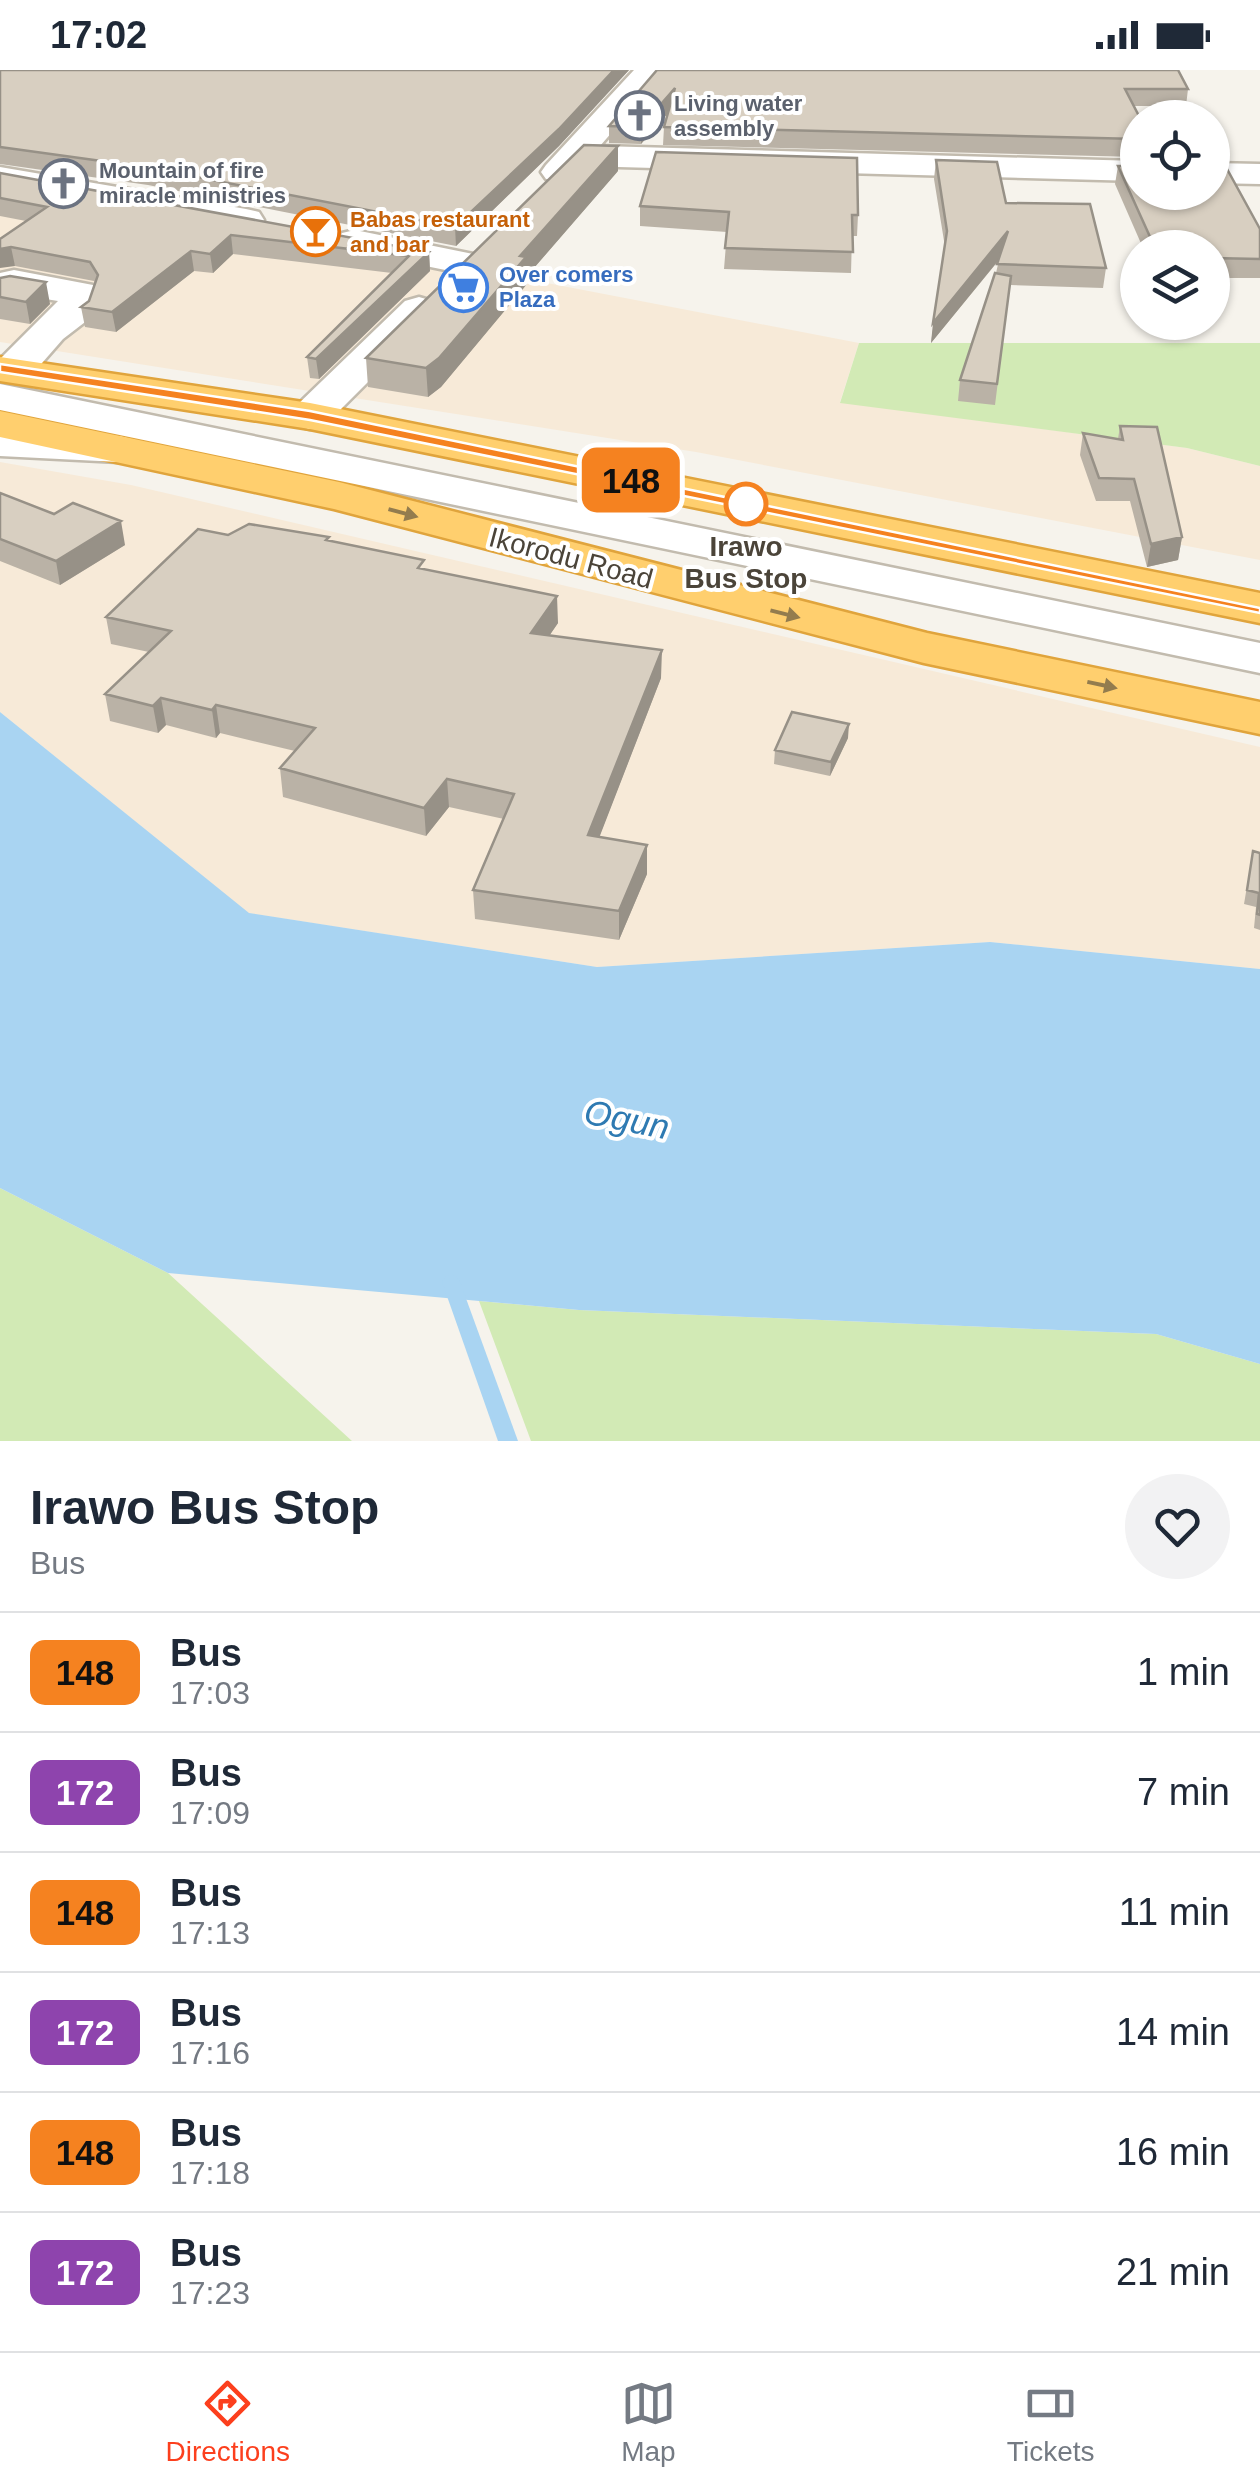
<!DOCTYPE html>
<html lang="en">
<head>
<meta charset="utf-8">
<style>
  body { margin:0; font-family:Helvetica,sans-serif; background:#f2f2f3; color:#1f2937; height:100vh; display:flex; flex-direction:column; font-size:38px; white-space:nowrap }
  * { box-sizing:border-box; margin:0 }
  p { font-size:32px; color:#747a83 }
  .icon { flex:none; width:55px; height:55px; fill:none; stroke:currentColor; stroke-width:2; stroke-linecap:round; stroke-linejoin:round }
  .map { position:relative; height:1371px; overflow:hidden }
  .side { display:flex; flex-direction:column; background:#fff; flex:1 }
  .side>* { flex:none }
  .badge { padding:0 20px; border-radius:15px; font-size:35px; line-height:65px }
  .controls { position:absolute; left:1120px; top:30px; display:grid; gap:20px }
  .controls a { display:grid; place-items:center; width:110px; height:110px; border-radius:50%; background:#fff; box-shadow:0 2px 8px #0004; font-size:50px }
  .map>.badge { position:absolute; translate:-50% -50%; box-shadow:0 0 0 5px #fff }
  .round { display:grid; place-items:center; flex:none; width:105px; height:105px; border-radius:52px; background:#f2f2f3 }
  .headline { display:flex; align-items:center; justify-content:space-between; height:170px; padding:0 30px }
  h1 { font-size:48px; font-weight:700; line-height:75px }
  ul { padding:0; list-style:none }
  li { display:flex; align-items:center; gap:30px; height:120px; padding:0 30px; border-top:2px solid #e0e1e3 }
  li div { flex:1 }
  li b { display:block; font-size:38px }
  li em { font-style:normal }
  li .badge { min-width:110px; font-weight:700; text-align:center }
  .status { display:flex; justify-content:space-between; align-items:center; height:70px; padding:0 50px; background:#fff; direction:ltr }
  .status svg { height:28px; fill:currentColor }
  .dock { display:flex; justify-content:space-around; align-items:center; height:140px; border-top:2px solid #e0e1e3; background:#fff; font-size:28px; color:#747a83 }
  .dock a { display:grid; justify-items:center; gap:5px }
  .dock .on { color:#fc3f1d }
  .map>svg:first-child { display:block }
  .commercial { fill:#f7ead8 }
  .green { fill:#d2eab5 }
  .water { fill:#a9d4f2 }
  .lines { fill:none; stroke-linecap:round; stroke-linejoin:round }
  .stream { fill:#a9d4f2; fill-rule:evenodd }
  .minor-casing { stroke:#c2bbae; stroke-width:5 }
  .highway-casing { stroke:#e0a43c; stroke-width:5 }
  .minor { fill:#fff; fill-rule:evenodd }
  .highway { fill:#ffcf6e; fill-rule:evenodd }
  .wall { fill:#bab2a6 }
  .shaded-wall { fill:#979187 }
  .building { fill:#d8cfc1; stroke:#979187; stroke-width:2.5 }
  .oneway { fill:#937c4e }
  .line { fill:#f58220; stroke:#fff; stroke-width:2.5 }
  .stop-dot { fill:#fff; stroke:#f58220; stroke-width:5 }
  .labels { text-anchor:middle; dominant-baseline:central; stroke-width:8; stroke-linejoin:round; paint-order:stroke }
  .far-worship-label { font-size:22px; font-weight:bold; fill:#5b616d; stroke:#fff; text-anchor:start }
  .far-food-label { font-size:22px; font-weight:bold; fill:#c56008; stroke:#fff; text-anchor:start }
  .far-shop-label { font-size:22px; font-weight:bold; fill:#366cbe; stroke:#fff; text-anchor:start }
  .stop-label { font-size:28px; font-weight:bold; fill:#4b4439; stroke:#fff }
  .street-label { font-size:28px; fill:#4b4439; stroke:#fff }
  .near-water-label { font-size:35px; font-style:italic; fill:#2e7ab2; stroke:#fff }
</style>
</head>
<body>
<div class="status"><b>17:02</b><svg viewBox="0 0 49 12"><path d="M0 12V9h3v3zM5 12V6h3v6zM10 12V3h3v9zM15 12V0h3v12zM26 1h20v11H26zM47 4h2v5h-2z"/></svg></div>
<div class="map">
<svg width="1260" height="1371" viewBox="0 0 1260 1371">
  <rect width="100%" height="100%" fill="#f6f3ec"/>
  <!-- commercial -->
  <path class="commercial" d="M0,108L859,273L840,332L1187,378L1260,396V490L696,382L0,272Z
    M0,392L131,415L1260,677V899L990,872L597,897L248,843L0,642Z"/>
  <!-- green -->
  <path class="green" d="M859,273H1260V396L1187,378L840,333Z
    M0,1118L168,1203L352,1371H0Z
    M479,1231L579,1240L1156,1264L1260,1294V1371H531Z"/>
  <!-- water -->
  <path class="water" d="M0,642L249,843L597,897L990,872L1260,899V1294L1156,1264L579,1240L168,1203L0,1118Z"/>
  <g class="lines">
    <!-- stream -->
    <path class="stream" d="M451,1205L457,1207L460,1212L518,1371H498L442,1212L445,1207Z"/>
    <defs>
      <path id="minor" d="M634,0H666L600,76L1138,91V111L582,96L570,109H546L541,102L546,95Z
        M1212,93L1260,94V114L1212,113Z
        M0,97L246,139L259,142L264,150L259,158L246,161L0,117Z
        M355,160L478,185L484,193L478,201L465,204L342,179L337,171L342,163Z
        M14,200L93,215L98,223L89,249L63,269L28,309H0V289L58,231L14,224L0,227V203Z
        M419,227L433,231L439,239L433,247L325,355L310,359L295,355L288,346L295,337L405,231Z
        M0,314L1260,573V603L0,340Z
        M0,360L119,366L135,370L141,379L135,388L119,392L0,386Z"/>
      <path id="highway" d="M0,287L310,333L1260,523V553L310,359L0,311Z
        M0,341L339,412L927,563L1260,632V664L924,593L334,439L0,367Z"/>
    </defs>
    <!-- minor casing -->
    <use href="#minor" class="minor-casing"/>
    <!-- highway casing -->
    <use href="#highway" class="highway-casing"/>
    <!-- minor -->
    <use href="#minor" class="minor"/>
    <!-- highway -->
    <use href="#highway" class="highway"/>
  </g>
  <!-- wall -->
  <path class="wall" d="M0,0H629L559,76L456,176L148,115L0,94Z
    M657,0L1188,19L1186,36H1134L1138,48V87L663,75L664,57L668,43L641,74L609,73V56Z
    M936,90L1106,198L1103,218L1010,215L995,335L958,331L960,310L996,203L999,190L931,273L945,177L934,109Z
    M1118,96L1260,159V208H1212V178H1143L1115,114Z
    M618,101L527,206V214L441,317L428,327L368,317L366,288Z
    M0,103L429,182L430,201L319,309L310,308L307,287L392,203L233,184L213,203L194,201L116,262L85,257L81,237L89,231L95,214L94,211L15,196L0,169L26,151L0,146Z
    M640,136L858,145L857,166H852L851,203L724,199L727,162L640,156Z
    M0,208L50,234L30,254L0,249Z
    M1120,356L1182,467L1178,490L1147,497L1130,431H1096L1080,385L1083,363L1118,369Z
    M0,423L125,475L60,515L0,491Z
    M228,465L330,471L425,499L558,553L549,566L661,608L599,767L647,775V804L619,870L475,849L473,820L504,749L449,737L426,766L283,727L280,698L295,681L220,663L216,668L166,655L158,663L110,651L105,624L149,582L111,574L106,547Z
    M848,668L830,706L774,694L775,680Z
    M1253,781L1260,783V860L1254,858L1256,837L1244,834Z"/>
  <!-- shaded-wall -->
  <path class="shaded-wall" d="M614,0H629L559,76L456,176L455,157Z
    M675,18V35L641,74V57Z
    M618,76V101L527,206V214L441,317L428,327L426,298L520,186Z
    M1008,161L1006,181L931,273L933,253Z
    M231,165L233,184L213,203L210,184Z
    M11,177L15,196L0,198V179Z
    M191,181L194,201L116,262L112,242Z
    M429,182L430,201L319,309L316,289Z
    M46,212L50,234L30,254L26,232Z
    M121,451L125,475L60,515L56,491Z
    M1182,467L1178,490L1147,497L1151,474Z
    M557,526L558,553L532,591L531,563Z
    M662,580L661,608L589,794L588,765Z
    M161,628L166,655L158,663L153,636Z
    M216,635L220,663L216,668L212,640Z
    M849,654L848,668L830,706L831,692Z
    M447,709L449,737L426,766L424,738Z
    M647,775V804L619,870V841Z"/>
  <!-- building -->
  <path class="building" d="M0,0H614L559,59L455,157L145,97L0,77Z
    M657,0H1178L1188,19H1125L1140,48H1138V69L664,57L675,18L641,57L609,56Z
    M584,75L618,76L520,186L526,187L439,288L426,298L366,288Z
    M656,82L857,88L858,145H852L853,182L725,178L729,142L640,136Z
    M936,90L997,92L1006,133L1090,134L1106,198L997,194L1008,161L933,253L947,161Z
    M1212,94L1215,99H1227L1260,159V189L1212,188V178H1206L1203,170L1151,169L1118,96H1138V122H1212Z
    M0,103L429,182L316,289L307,287L409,186L231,165L210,184L191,181L112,242L81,237L89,231L98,205L90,192L11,177L0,179V169L47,137L0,128Z
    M995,203L1011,206L997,314L960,310Z
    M10,206L46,212L26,232L0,227V208Z
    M1120,356L1157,357L1182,467L1151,474L1134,409L1099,408L1083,363L1123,370Z
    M0,423L54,444L73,433L121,451L56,491L0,469Z
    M249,454L329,467L326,470L424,490L418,498L557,526L531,563L662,580L588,765L647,775L619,841L473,820L514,724L447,709L424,738L280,698L315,658L216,635L212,640L161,628L153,636L105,624L171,561L106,547L198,459L228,465Z
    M792,642L849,654L831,692L775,680Z
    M1253,781L1260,783V845L1257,844L1259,823L1247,820Z"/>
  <!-- one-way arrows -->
  <defs><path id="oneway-solid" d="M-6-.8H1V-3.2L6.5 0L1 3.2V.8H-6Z" transform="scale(2.5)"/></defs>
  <g class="oneway">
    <use href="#oneway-solid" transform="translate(403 443) rotate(15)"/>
    <use href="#oneway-solid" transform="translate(785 544) rotate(14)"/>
    <use href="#oneway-solid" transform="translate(1102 615) rotate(12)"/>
  </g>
  <!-- line -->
  <path class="line" d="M0,294L310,341L1260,538V543L310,350L0,302Z"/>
  <!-- icons -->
  <defs>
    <symbol id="church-ring" viewBox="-11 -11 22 22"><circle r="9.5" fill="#fff" stroke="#6b7280" stroke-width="1.5"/><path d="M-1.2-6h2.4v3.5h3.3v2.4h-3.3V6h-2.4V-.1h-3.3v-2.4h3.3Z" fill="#6b7280"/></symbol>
    <symbol id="bar-ring" viewBox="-11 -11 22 22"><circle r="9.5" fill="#fff" stroke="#e8710a" stroke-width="1.5"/><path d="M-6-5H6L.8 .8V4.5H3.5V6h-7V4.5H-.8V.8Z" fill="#e8710a"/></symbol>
    <symbol id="supermarket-ring" viewBox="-11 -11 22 22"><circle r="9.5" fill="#fff" stroke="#3f7fe0" stroke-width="1.5"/><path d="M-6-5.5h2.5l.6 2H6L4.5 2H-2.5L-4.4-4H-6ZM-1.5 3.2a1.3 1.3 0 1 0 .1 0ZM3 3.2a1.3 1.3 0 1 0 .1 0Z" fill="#3f7fe0"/></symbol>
  </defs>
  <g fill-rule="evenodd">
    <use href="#church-ring" x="612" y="18" width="55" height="55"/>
    <use href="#church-ring" x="36" y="86" width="55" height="55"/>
    <use href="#bar-ring" x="288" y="134" width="55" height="55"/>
    <use href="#supermarket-ring" x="436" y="190" width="55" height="55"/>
  </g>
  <!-- markers -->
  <circle class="stop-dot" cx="746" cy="434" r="20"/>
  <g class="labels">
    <!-- far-worship labels -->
    <g class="far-worship-label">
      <text x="674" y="33">Living water<tspan x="674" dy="25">assembly</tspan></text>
      <text x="99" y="100">Mountain of fire<tspan x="99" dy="25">miracle ministries</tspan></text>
    </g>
    <!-- far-food labels -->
    <g class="far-food-label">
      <text x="350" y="149">Babas restaurant<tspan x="350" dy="25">and bar</tspan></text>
    </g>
    <!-- far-shop labels -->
    <g class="far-shop-label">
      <text x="499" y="204">Over comers<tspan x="499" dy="25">Plaza</tspan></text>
    </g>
    <!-- stop labels -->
    <g class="stop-label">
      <text x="746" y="476">Irawo<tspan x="746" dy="32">Bus Stop</tspan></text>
    </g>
    <!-- street labels -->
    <g class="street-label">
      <text transform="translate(571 488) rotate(15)">Ikorodu Road</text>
    </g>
    <!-- near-water labels -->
    <g class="near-water-label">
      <text transform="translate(627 1049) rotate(11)">Ogun</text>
    </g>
  </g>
</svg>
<div class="controls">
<a><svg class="icon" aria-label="locate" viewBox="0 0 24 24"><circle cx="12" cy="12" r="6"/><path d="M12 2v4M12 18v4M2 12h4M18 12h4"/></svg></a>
<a><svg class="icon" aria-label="layers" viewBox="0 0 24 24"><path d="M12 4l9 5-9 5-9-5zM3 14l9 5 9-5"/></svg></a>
</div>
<b class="badge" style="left:631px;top:410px;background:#f58220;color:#111">148</b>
</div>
<section class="side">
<div class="headline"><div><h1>Irawo Bus Stop</h1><p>Bus</p></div><a class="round"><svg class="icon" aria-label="heart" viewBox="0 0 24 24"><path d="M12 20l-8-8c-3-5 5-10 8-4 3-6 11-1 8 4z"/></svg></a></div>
<ul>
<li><span class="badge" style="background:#f58220;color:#111">148</span><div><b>Bus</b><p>17:03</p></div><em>1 min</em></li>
<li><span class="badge" style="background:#8e44ad;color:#fff">172</span><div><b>Bus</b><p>17:09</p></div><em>7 min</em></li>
<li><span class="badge" style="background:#f58220;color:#111">148</span><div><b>Bus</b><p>17:13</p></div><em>11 min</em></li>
<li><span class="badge" style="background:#8e44ad;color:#fff">172</span><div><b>Bus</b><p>17:16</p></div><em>14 min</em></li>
<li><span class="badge" style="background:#f58220;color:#111">148</span><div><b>Bus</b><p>17:18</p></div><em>16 min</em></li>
<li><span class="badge" style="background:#8e44ad;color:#fff">172</span><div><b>Bus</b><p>17:23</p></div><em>21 min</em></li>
</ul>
</section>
<nav class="dock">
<a class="on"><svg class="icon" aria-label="directions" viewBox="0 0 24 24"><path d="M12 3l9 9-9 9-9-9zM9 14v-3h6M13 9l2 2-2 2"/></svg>Directions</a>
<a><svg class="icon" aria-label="map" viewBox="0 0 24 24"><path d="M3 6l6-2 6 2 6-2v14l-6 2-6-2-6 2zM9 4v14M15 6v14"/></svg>Map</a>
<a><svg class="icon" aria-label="tickets" viewBox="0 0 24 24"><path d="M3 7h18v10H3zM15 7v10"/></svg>Tickets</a>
</nav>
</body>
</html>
